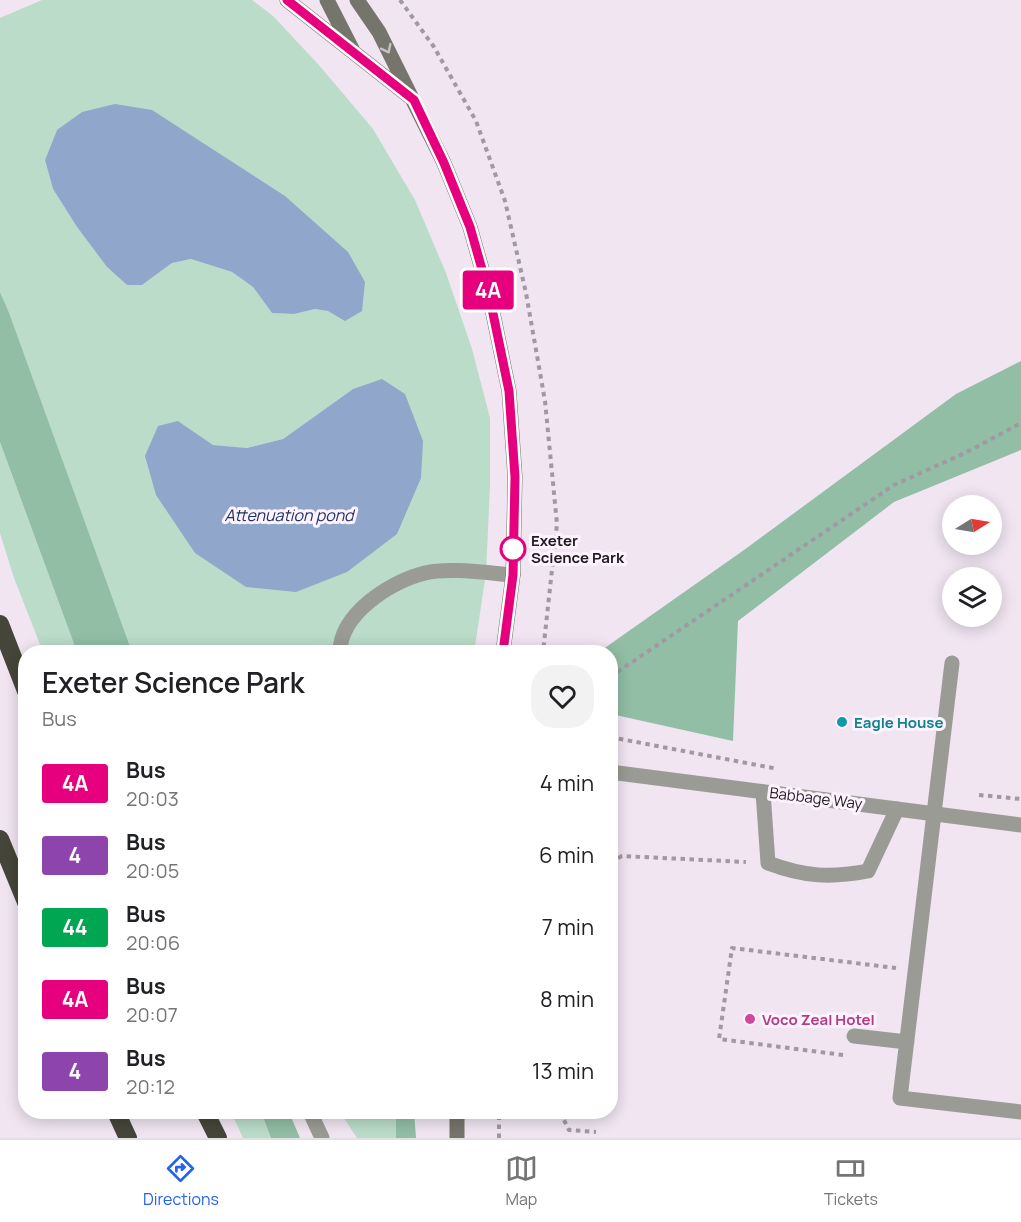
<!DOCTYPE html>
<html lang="en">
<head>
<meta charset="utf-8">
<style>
  body { margin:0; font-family:Manrope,sans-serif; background:#f2f2f2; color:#202124; height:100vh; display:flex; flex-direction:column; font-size:22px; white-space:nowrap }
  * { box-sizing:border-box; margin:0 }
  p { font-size:20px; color:#757577 }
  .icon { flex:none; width:33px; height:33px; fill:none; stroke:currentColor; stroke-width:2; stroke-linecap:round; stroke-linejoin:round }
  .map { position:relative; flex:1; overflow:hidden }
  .sheet { position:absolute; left:18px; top:645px; width:600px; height:474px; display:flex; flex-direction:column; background:#fff; border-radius:24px; box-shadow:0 3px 15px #0003 }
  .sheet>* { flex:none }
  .badge { padding:0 12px; border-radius:4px; font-size:21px; line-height:39px }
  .needle { width:39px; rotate:79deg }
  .tools { position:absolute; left:942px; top:495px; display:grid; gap:12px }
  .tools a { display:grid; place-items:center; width:60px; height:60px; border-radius:50%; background:#fff; box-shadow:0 3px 15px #0003; font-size:30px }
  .map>.badge { position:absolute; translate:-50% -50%; box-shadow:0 0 0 3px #fff }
  .round { display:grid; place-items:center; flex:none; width:63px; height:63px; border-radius:24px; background:#f2f2f2 }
  .overview { display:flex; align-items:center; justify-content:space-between; height:102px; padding:0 24px }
  h1 { font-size:28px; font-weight:600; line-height:45px }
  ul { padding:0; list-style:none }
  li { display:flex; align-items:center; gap:18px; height:72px; padding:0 24px }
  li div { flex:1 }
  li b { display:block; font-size:22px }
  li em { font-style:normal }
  li .badge { min-width:66px; font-weight:700; text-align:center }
  .dock { display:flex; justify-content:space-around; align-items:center; height:84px; border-top:2px solid #e0e0e0; background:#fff; font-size:16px; color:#757577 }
  .dock a { display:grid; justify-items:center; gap:3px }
  .dock .selected { color:#2563eb }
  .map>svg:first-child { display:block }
  .green { fill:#badcc8; fill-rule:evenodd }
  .forest { fill:#91bea5 }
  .water { fill:#90a6cb }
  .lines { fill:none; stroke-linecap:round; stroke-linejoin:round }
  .path { stroke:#a198a1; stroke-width:4; stroke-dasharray:4.5 4.5; stroke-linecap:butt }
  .lane { stroke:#9b9b95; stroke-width:15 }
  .street { stroke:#9b9b95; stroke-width:15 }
  .secondary { stroke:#75756c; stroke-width:15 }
  .highway { stroke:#454539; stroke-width:18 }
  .oneway { stroke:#c7c0c4 }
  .line-casing { stroke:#fff; stroke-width:14 }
  .line { stroke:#e6007e; stroke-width:9 }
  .stop-dot { fill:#fff; stroke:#e6007e; stroke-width:3 }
  .culture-dot { fill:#0f9aa8; stroke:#fdf2fe; stroke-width:2 }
  .hotel-dot { fill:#d1479c; stroke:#fdf2fe; stroke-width:2 }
  .labels { text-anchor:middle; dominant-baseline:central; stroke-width:6; stroke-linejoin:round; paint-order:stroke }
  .stop-label { font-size:15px; font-weight:bold; fill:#1f1b1f; stroke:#fdf2fe; text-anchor:start }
  .culture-label { font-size:15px; font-weight:bold; fill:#0d838f; stroke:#fdf2fe; text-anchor:start }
  .street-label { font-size:15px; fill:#1f1b1f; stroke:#fdf2fe }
  .hotel-label { font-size:15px; font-weight:bold; fill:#b23c85; stroke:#fdf2fe; text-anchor:start }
  .water-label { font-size:16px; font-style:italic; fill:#1b3464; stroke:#fdf2fe }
</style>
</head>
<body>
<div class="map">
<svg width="1021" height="1138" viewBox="0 0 1021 1138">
  <rect width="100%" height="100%" fill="#f0e5f1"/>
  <!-- green -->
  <path class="green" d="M42,0H252L273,16L318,64L373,129L415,200L446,273L472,349L490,418V485L486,573L475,646L468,652H359L351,646L284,645V652H132L0,292V18ZM57,130L345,321L329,311L315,309L294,314L272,313L253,287L232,272L191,259L172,263L142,285H127L107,267L77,227L53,189L45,160ZM353,389L195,553L178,421L213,445L247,448L283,439Z
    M0,442L77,652H43L14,578L0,533Z
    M231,1112H261L271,1138H243Z
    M340,1112H396V1138H357Z"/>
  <!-- forest -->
  <path class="forest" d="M0,292L9,313L132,652H77L0,442Z
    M1021,361V450L894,502L738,621L733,741L611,714L610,652H599L744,550L956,394Z
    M261,1112H289L300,1138H271Z
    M396,1112H414L416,1138H396Z"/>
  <!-- water -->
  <path class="water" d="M115,104L152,110L285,196L348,252L365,282L362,311L345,321L328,311L315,309L294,314L272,313L253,287L232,272L191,259L172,263L142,285H127L107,267L77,227L53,189L45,160L57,130L82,112Z
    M382,379L405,394L423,441L421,478L397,534L347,572L296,592L246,587L195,553L156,495L145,456L158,426L178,421L213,445L247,448L283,439L353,389Z"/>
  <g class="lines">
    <!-- path -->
    <path class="path" d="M400,0L434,47L476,121L505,201L526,293L545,401L557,524L543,652
      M610,677L894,485L967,452L1021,423
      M610,737L778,769
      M979,795L1021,799
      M610,862L622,856L746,862
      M610,975H611
      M843,1055L719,1039L732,948L896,968
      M560,1112L569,1130L596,1132
      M499,1138V1112"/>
    <!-- lane -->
    <path class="lane" d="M340,652C340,614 391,581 425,573C449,567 488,573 513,575
      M952,663L900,1098L1021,1112
      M763,792L768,863C805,877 831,878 868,871L897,809
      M854,1036L907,1042
      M310,1112L322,1138"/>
    <!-- street -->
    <path class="street" d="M610,772L1021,825"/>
    <!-- secondary -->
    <path class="secondary" d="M287,0L409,96
      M327,0L352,49
      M357,0L379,32L444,163L470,227L489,294L509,391L515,477L513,575L503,652
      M457,1138V1112"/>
    <!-- highway -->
    <path class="highway" d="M0,624L26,691
      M0,839L26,902
      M116,1112L128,1138
      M205,1112L218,1138"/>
  </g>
  <!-- one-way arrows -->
  <defs><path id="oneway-chevron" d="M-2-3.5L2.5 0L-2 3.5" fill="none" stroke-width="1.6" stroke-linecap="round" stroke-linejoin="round" transform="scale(1.5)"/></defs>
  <use class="oneway" href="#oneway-chevron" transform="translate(387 49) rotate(63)"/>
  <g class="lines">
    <defs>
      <path id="line" d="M287,0L414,100L444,163L470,227L489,294L509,391L515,477L513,575L503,652"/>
    </defs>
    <!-- line casing -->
    <use href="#line" class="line-casing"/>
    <!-- line -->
    <use href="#line" class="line"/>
  </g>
  <!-- markers -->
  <circle class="stop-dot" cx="513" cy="549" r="12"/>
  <circle class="culture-dot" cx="842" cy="722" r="6"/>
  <circle class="hotel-dot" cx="750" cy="1019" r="6"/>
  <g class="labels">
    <!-- stop labels -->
    <g class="stop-label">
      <text x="531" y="540">Exeter<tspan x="531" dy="17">Science Park</tspan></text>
    </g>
    <!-- culture labels -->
    <g class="culture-label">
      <text x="854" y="722">Eagle House</text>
    </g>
    <!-- street labels -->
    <g class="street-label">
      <text transform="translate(816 798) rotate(7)">Babbage Way</text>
    </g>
    <!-- hotel labels -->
    <g class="hotel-label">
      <text x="762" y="1019">Voco Zeal Hotel</text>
    </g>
    <!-- water labels -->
    <g class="water-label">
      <text x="289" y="515">Attenuation pond</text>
    </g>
  </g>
</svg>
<div class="tools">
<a><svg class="needle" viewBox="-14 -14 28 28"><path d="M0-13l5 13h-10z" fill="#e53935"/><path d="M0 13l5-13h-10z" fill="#757577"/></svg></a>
<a><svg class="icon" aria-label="layers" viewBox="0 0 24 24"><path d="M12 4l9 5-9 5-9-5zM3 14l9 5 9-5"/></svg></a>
</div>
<b class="badge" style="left:488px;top:290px;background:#e6007e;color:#fff">4A</b>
<section class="sheet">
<div class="overview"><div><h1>Exeter Science Park</h1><p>Bus</p></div><a class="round"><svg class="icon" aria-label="heart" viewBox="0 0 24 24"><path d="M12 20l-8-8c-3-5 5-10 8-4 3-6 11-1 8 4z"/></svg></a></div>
<ul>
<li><span class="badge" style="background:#e6007e;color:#fff">4A</span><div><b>Bus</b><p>20:03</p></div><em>4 min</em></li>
<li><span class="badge" style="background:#8e44ad;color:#fff">4</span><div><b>Bus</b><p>20:05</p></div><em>6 min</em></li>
<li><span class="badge" style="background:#00a651;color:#fff">44</span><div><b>Bus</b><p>20:06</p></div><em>7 min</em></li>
<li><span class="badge" style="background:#e6007e;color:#fff">4A</span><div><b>Bus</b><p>20:07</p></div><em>8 min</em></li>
<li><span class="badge" style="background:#8e44ad;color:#fff">4</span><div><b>Bus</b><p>20:12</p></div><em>13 min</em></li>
</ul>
</section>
</div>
<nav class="dock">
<a class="selected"><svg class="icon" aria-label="directions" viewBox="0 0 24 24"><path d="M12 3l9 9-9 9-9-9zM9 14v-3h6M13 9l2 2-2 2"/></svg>Directions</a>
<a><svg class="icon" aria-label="map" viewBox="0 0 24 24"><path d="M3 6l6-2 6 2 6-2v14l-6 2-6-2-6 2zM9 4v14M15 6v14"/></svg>Map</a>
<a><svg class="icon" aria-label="tickets" viewBox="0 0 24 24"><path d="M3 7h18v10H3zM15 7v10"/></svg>Tickets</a>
</nav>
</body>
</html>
